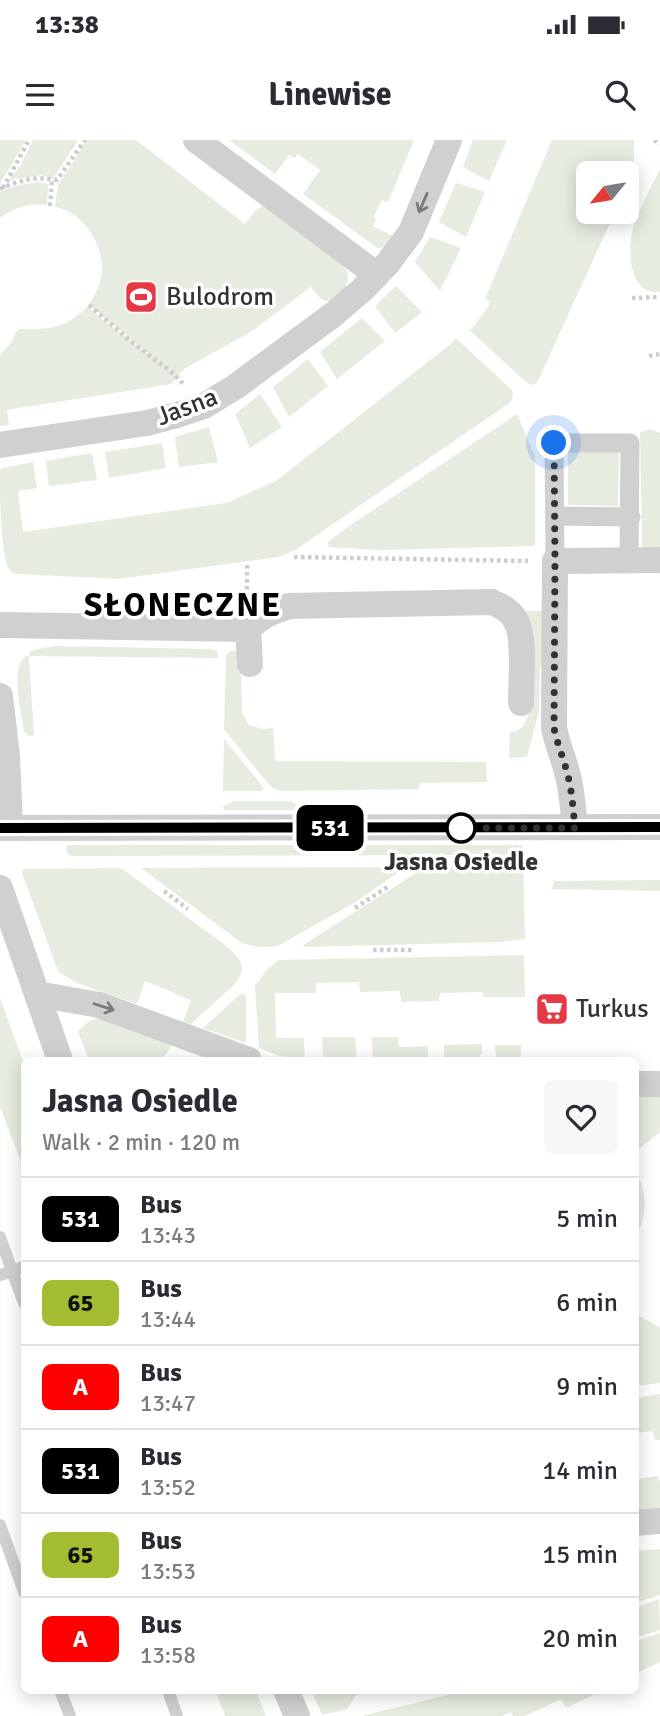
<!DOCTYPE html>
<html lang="en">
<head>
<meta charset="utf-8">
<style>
  body { margin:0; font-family:Signika,sans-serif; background:#f7f7f7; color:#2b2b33; height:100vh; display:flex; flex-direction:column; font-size:26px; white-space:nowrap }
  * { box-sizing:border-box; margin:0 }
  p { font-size:23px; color:#7c7c81 }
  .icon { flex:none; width:38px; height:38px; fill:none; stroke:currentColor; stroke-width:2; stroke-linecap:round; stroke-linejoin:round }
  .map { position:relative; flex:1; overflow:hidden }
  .side { position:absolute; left:21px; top:917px; width:618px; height:637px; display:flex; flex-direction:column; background:#fff; border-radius:10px; box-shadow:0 4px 18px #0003 }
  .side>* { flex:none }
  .badge { padding:0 14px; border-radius:10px; font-size:24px; line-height:46px }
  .needle { width:46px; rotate:240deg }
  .fabs { position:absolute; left:576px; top:21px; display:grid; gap:14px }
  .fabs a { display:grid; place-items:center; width:63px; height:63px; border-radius:10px; background:#fff; box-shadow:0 4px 18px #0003; font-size:35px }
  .you { position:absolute; width:35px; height:35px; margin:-18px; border:5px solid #fff; border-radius:50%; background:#1a73e8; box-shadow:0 0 0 10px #1a73e833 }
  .map>.badge { position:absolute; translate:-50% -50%; box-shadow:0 0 0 4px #fff }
  .round { display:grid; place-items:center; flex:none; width:74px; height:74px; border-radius:10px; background:#f7f7f7 }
  .overview { display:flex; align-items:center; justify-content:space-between; height:119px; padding:0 21px }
  h1 { font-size:33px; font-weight:700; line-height:52px }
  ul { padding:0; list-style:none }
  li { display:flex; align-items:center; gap:21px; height:84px; padding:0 21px; border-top:2px solid #e1e1e2 }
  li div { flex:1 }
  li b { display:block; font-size:26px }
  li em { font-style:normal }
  li .badge { min-width:77px; font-weight:700; text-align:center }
  .status { display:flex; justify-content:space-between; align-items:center; height:49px; padding:0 35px; background:#fff; direction:ltr }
  .status svg { height:19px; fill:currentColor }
  header { display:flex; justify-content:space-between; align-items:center; height:91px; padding:0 21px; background:#fff; font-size:32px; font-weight:700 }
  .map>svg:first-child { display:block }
  .green { fill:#e6ecdf }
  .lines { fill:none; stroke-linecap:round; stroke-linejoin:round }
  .path { stroke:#cdcdcd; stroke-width:4.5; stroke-dasharray:3.5 3.5; stroke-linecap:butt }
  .service { stroke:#d0d0d0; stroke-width:12 }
  .pedestrian { stroke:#d0d0d0; stroke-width:19 }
  .minor { stroke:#d0d0d0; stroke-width:26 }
  .oneway { stroke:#7a7a7a }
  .line-casing { stroke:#fff; stroke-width:16 }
  .line { stroke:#000; stroke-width:10 }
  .walk { stroke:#333; stroke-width:7; stroke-dasharray:0 12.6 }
  .stop-dot { fill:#fff; stroke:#000; stroke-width:3.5 }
  .labels { text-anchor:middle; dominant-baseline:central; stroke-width:7; stroke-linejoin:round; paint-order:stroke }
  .poi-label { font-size:26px; fill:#333; stroke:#fff; text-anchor:start }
  .street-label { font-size:26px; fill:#333; stroke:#fff }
  .stop-label { font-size:26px; font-weight:bold; fill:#333; stroke:#fff }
  .district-label { font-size:33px; font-weight:bold; letter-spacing:2px; fill:#000; stroke:#fff }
</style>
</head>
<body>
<div class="status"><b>13:38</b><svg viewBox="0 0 49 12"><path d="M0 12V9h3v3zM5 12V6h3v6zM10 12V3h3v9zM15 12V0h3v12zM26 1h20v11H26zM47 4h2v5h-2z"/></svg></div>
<header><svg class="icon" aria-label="menu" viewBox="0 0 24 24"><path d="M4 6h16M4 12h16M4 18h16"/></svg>Linewise<svg class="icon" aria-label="search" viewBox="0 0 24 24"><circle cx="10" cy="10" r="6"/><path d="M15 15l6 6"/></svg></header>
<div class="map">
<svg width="660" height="1576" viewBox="0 0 660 1576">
  <rect width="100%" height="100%" fill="#fff"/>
  <!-- green -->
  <path class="green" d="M0,0H26L0,44Z
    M33,0H78L53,39L41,35L9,40L20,26Z
    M87,0H136L245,84L257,69L263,66L342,122C345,127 348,132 348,139C347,148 335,166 323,160C319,158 314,151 311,147L252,191L184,229L171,244L7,270L9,285L0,286V215L14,199L13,198L18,189C50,189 64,190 88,166L103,180L160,223L89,165C95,154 102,142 102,129C102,102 83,72 55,67L58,45Z
    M229,0H414L388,62L382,60L374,77L376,79L373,86L397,98L379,109L303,54L320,30L298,14L295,18L289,15L275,34Z
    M473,0H507L489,41L463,27Z
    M552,0H634V29L627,45L626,33H588V72H615L537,243L532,245L527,243L465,186L471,190L488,167L490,161L485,159Z
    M660,29V152C656,152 652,152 649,151C627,143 628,103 634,85C641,66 651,47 660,29Z
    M39,42L48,44L47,65C30,62 13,68 0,78V52L14,46Z
    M456,43L485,52L466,97L439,82Z
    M430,97L461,108L440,151L415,122Z
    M396,146L422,172L395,193L375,166Z
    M362,178L385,201L337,239L320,212Z
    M456,198L512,250L513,255L511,262L295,410L278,417L118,439L17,434C12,433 11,433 8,428C0,407 0,356 0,330L4,328L33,322L37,348L18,351L23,392L226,363L276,341L452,203Z
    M308,219L328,246L289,277L273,247Z
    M260,254L282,287L250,308L235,274Z
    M517,274L535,316V406L379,410L329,407L328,402L346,388Z
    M209,287L218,322L179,327L175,297Z
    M650,289L660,293V408L642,407L640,292Z
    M162,303L166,328L109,338L105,312Z
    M568,307H619L618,366L568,365Z
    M92,313L97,340L49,346L46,321Z
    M524,471H543V526L540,527L539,571L527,617L509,618L510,592L517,591L523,586L529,574L531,499Z
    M55,506L209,509L217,511L218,518L30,516L29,512C38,509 46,507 55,506Z
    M230,511H239L241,514L242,573L249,585L263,589L273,588L275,621L486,622L487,642L420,643L419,649L282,651L275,649L269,645L224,589L226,515Z
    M27,515L29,516L34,595L29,596L24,592C22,572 8,528 27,515Z
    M224,599L264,648L262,651H223Z
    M235,661H290L305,670H224L223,666Z
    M67,705H522L523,706L521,711L509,715L71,716L69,715L66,710Z
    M523,723L525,799L500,802L305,807L303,805L424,728Z
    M406,727L354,763L278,806C266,808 253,807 242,803L141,728Z
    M119,728L124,730L229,808C241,820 247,827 236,843L191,884L183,882L191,860L145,841L137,864C113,855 78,847 58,831L22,733L23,729Z
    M660,740V751L552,749L554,741Z
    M524,815L525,857H483V852L440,853L439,861L401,862L400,851L360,852L359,842L316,843V853H275L276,898H304L305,920L280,916L259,908L255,846L268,828L279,820Z
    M243,853L246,856V903L203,888L240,854Z
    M0,858L24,924V1030L0,967Z
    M104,876L176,899L162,920H89L78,892C85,883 92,879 104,876Z
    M322,897H355L357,920H323Z
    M372,897H398L399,907L428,906V920H373Z
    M482,904V914H480V920H444V905Z
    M495,905H521V920H496Z
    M635,950H660V992L639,1009L635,1004Z
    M635,1031C649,1053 647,1077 635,1099Z
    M635,1173L660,1188V1243L635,1246Z
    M660,1254V1300H655L653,1291L635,1293V1258Z
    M658,1336L660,1342V1371L636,1373L635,1359L638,1358L637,1348H635V1339Z
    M660,1409V1455L635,1463V1411Z
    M659,1459L660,1490L635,1498V1468Z
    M660,1493V1522L635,1534V1501Z
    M216,1551H256L266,1576H225Z
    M312,1551H359L347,1569L322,1575Z
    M464,1551V1550L601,1551L566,1568L561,1559L525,1576H513L511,1572L502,1576H362Z"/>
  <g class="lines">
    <!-- path -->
    <path class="path" d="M654,0L660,4
      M3,48L29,0
      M0,49C19,40 36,36 57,40L85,0
      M50,66L52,39
      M632,158L660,157
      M89,165L128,199L174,234L184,245
      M649,216L660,214
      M294,417L528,421
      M247,425V456
      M164,751L188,769
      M355,768L389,746
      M373,810H412"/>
    <!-- service -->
    <path class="service" d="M0,1097L12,1131L24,1127
      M0,1135L12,1131L24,1163
      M0,1385L24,1452
      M60,1550L70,1576
      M168,1550L177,1576"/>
    <!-- pedestrian -->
    <path class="pedestrian" d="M555,376L631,377
      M555,421L554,303H630L629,420"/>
    <!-- minor -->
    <path class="minor" d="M196,0L377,135
      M0,305L147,283L177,275L204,266L235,247L334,174L363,149L388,123L411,92L449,0
      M0,485L248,489C261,476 273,471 289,466L492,462C503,467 512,472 517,483C525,499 521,544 521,563
      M248,489L250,524
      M0,556L7,616L10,688
      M575,687C573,669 572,650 567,632C563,617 557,603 554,588L555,421L660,420
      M0,688L660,687
      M0,748L60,920
      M37,854L99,865L249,920
      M635,944H660
      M635,1383L660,1381
      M286,1550L297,1576"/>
  </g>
  <!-- one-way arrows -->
  <defs><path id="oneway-shaft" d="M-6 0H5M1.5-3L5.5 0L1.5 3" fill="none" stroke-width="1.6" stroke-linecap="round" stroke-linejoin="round" transform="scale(1.75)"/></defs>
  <g class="oneway">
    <use href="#oneway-shaft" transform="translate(423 63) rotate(113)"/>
    <use href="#oneway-shaft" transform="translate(104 867) rotate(18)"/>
  </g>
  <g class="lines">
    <defs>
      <path id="line" d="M0,688L660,687"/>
    </defs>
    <!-- line casing -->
    <use href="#line" class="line-casing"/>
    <!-- line -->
    <use href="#line" class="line"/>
    <!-- walk -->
    <path class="walk" d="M461,688H575C573,669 572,650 567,632C563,617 557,603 554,588L555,421L554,303"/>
  </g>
  <!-- icons -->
  <defs>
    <symbol id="stadium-square" viewBox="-11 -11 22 22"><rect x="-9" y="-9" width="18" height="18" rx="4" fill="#e63946" stroke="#fff"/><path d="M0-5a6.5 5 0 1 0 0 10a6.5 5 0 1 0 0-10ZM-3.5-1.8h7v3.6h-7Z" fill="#fff"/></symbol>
    <symbol id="supermarket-square" viewBox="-11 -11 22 22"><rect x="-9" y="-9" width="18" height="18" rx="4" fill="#e63946" stroke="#fff"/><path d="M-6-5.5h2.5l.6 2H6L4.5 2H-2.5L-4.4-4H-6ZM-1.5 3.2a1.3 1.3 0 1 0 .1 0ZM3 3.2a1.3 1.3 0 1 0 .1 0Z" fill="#fff"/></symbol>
  </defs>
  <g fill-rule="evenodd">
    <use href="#stadium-square" x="122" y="138" width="38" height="38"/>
    <use href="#supermarket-square" x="533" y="850" width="38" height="38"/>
  </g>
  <!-- markers -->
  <circle class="stop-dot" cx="461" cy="688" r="14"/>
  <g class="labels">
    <!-- poi labels -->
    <g class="poi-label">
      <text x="166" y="157">Bulodrom</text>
      <text x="576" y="869">Turkus</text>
    </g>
    <!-- street labels -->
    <g class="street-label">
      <text transform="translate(187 267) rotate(-21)">Jasna</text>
    </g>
    <!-- stop labels -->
    <g class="stop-label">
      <text x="461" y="722">Jasna Osiedle</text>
    </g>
    <!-- district labels -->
    <g class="district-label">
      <text x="183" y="465">SŁONECZNE</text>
    </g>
  </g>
</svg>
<div class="fabs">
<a><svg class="needle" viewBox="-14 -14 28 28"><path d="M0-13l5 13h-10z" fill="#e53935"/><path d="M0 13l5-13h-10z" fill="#7c7c81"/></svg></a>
</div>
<div class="you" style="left:554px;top:303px"></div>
<b class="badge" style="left:330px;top:688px;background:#000;color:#fff">531</b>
<section class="side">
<div class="overview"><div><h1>Jasna Osiedle</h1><p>Walk · 2 min · 120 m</p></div><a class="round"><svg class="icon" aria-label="heart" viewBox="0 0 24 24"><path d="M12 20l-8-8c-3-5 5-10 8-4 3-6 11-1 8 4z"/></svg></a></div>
<ul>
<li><span class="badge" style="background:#000;color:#fff">531</span><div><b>Bus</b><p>13:43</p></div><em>5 min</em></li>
<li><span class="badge" style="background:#a2bd31;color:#111">65</span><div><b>Bus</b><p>13:44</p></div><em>6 min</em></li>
<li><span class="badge" style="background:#f00;color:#fff">A</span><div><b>Bus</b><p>13:47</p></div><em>9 min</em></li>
<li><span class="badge" style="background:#000;color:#fff">531</span><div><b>Bus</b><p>13:52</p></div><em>14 min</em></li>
<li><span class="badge" style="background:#a2bd31;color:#111">65</span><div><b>Bus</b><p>13:53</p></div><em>15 min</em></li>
<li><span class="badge" style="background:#f00;color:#fff">A</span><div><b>Bus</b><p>13:58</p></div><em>20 min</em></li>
</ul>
</section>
</div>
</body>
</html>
